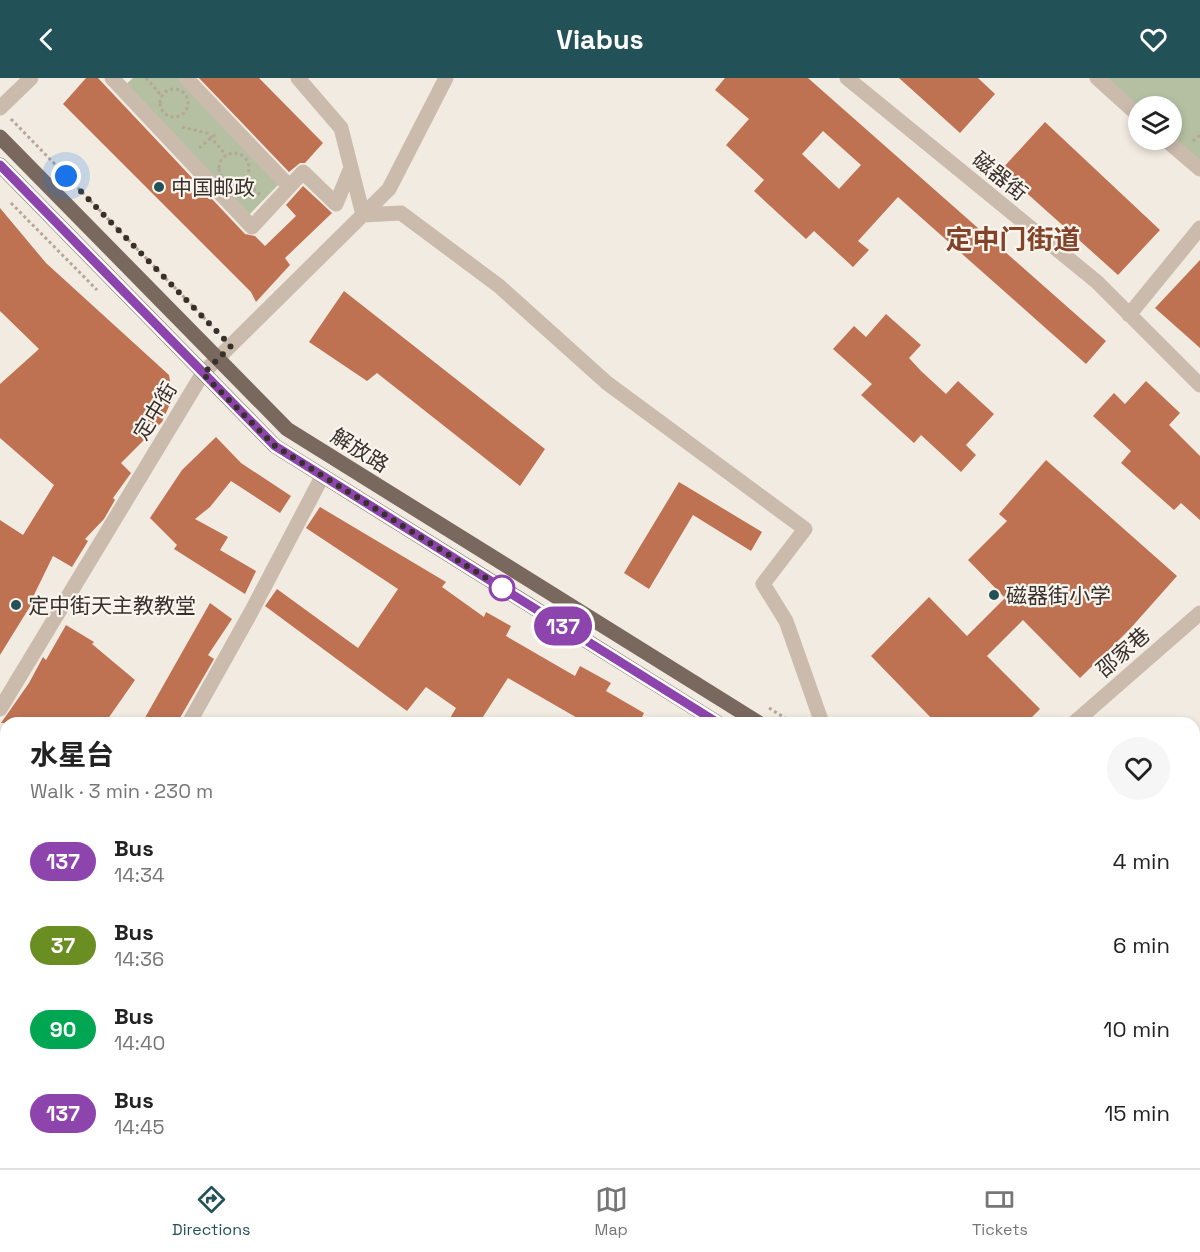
<!DOCTYPE html>
<html lang="en">
<head>
<meta charset="utf-8">
<style>
  body { margin:0; font-family:"Space Grotesk","Noto Sans SC",sans-serif; background:#f6f6f6; color:#222; height:100vh; display:flex; flex-direction:column; font-size:22px; white-space:nowrap }
  * { box-sizing:border-box; margin:0 }
  p { font-size:20px; color:#767676 }
  .icon { flex:none; width:33px; height:33px; fill:none; stroke:currentColor; stroke-width:2; stroke-linecap:round; stroke-linejoin:round }
  .map { position:relative; flex:1; overflow:hidden }
  .panel { position:absolute; left:0px; top:639px; width:1200px; height:452px; display:flex; flex-direction:column; background:#fff; border-radius:18px 18px 0 0; box-shadow:0 3px 9px #0003 }
  .panel>* { flex:none }
  .badge { padding:0 12px; border-radius:20px; font-size:21px; line-height:39px }
  .buttons { position:absolute; left:1128px; top:18px; display:grid; gap:12px }
  .buttons a { display:grid; place-items:center; width:54px; height:54px; border-radius:50%; background:#fff; box-shadow:0 3px 9px #0003; font-size:30px }
  .you { position:absolute; width:30px; height:30px; margin:-15px; border:4px solid #fff; border-radius:50%; background:#1a73e8; box-shadow:0 0 0 9px #1a73e833 }
  .map>.badge { position:absolute; translate:-50% -50%; box-shadow:0 0 0 3px #fff }
  .round { display:grid; place-items:center; flex:none; width:63px; height:63px; border-radius:32px; background:#f6f6f6 }
  .overview { display:flex; align-items:center; justify-content:space-between; height:102px; padding:0 30px }
  h1 { font-size:28px; font-weight:700; line-height:45px }
  ul { padding:0; list-style:none }
  li { display:flex; align-items:center; gap:18px; height:84px; padding:0 30px }
  li div { flex:1 }
  li b { display:block; font-size:22px }
  li em { font-style:normal }
  li .badge { min-width:66px; font-weight:700; text-align:center }
  header { display:flex; justify-content:space-between; align-items:center; height:78px; padding:0 30px; background:#235158; color:#fff; font-size:27px; font-weight:700 }
  .menu { display:flex; justify-content:space-around; align-items:center; height:84px; border-top:2px solid #e0e0e0; background:#fff; font-size:16px; color:#767676 }
  .menu a { display:grid; justify-items:center; gap:3px }
  .menu .on { color:#235158 }
  .map>svg:first-child { display:block }
  .green { fill:#b4c0a1 }
  .building { fill:#be7252; fill-rule:evenodd }
  .lines { fill:none; stroke-linecap:round; stroke-linejoin:round }
  .path { stroke:#b5a697; stroke-width:3; stroke-dasharray:3 3; stroke-linecap:butt }
  .minor { stroke:#cabbad; stroke-width:15 }
  .major { stroke:#79685d; stroke-width:15 }
  .rail { stroke:#38302b; stroke-width:4.5; stroke-dasharray:1.5 4.5; stroke-linecap:butt }
  .line-casing { stroke:#fff; stroke-width:14 }
  .line { stroke:#8e44ad; stroke-width:9 }
  .walk { stroke:#38302b; stroke-width:6; stroke-dasharray:0 10.8 }
  .poi-dot { fill:#235158; stroke:#f9f4ed; stroke-width:2 }
  .stop-dot { fill:#fff; stroke:#8e44ad; stroke-width:3 }
  .labels { text-anchor:middle; dominant-baseline:central; stroke-width:4.5; stroke-linejoin:round; paint-order:stroke }
  .street-label { font-size:21px; fill:#38302b; stroke:#f9f4ed }
  .poi-label { font-size:21px; fill:#38302b; stroke:#f9f4ed; text-anchor:start }
  .district-label { font-size:27px; font-weight:bold; fill:#824329; stroke:#f9f4ed }
</style>
</head>
<body>
<header><svg class="icon" aria-label="back" viewBox="0 0 24 24"><path d="M15 5l-7 7 7 7"/></svg>Viabus<svg class="icon" aria-label="heart" viewBox="0 0 24 24"><path d="M12 20l-8-8c-3-5 5-10 8-4 3-6 11-1 8 4z"/></svg></header>
<div class="map">
<svg width="1200" height="1090" viewBox="0 0 1200 1090">
  <rect width="100%" height="100%" fill="#f2ebe1"/>
  <!-- green -->
  <path class="green" d="M133,0H181L280,105L247,139L121,11Z
    M1097,0H1200V91L1172,62V28H1138Z
    M962,1084L1138,1085L1135,1090H955Z"/>
  <!-- building -->
  <path class="building" d="M86,0H98L245,156L255,158L265,168L296,138L286,127L303,108L332,135L285,180L290,187L256,224L251,214L63,26Z
    M199,0H259L323,65L305,85H300L289,94Z
    M725,0H808L1106,263L1086,286L898,119L858,163L869,172L853,189L814,153L806,161L754,113L764,102L726,67L749,41L715,12ZM823,53L861,87L839,111L802,76Z
    M899,0H978L995,16L960,55Z
    M1045,44L1160,152L1118,197L1001,92Z
    M0,130L46,185L169,297L173,319L162,344L121,385L131,395L113,420L115,422L104,441L85,461L88,463L72,489L53,478L32,521L34,522L0,577V442L23,457L54,407L0,360V306L39,271L0,233Z
    M1200,182V270L1155,230Z
    M344,213L545,371L520,408L377,295L367,303L309,264Z
    M886,236L921,267L909,280L921,293L946,316L958,303L994,336L966,367L976,377L961,394L921,357L914,365L861,317L872,306L833,271L854,248L866,259Z
    M1146,303L1180,335L1169,347L1200,378V442L1181,425L1174,432L1121,385L1131,373L1093,338L1114,315L1125,326Z
    M216,359L241,385L291,418L280,435L231,403L210,429L195,441L228,459L220,472L256,493L245,516L174,471L177,467L150,440L182,392Z
    M1046,382L1177,498L1129,552L1080,600L1023,542L987,578L1040,631L1026,645H936L871,578L929,519L967,558L1005,520L968,482L1007,443L999,436Z
    M679,404L762,454L751,473L693,437L649,511L624,495Z
    M320,429L446,504L442,509L484,539L486,534L511,548L506,558L575,598L580,588L611,605L606,613L644,635L639,645H586L508,600L479,645H447L456,630L426,609L407,633L265,528L277,511L358,570L398,511L306,450Z
    M210,525L232,541L208,577L214,581L177,645H142Z
    M66,547L94,564L92,566L135,602L105,645H1L29,605L43,579L46,582Z"/>
  <g class="lines">
    <!-- path -->
    <path class="path" d="M146,0L162,18
      M160 25a14 14 0 1 1 28 0a14 14 0 1 1-28 0Z
      M11,41L212,248
      M182,49L207,55L226,77
      M1193,63L1200,57
      M199,70L217,55
      M219 90a15 15 0 1 1 30 0a15 15 0 1 1-30 0Z
      M245,102L261,118
      M11,125L97,212
      M769,630L793,645"/>
    <!-- minor -->
    <path class="minor" d="M112,0L252,149L303,94L336,126L350,92
      M186,0L289,108
      M298,0L341,50L363,137L401,135L499,208L607,305L805,451L763,506L786,543L822,645
      M847,0L1097,204L1200,307
      M1097,0L1138,37
      M0,30L31,0
      M1166,62L1200,91
      M1129,237L1200,150
      M0,631L203,295L389,111L446,0
      M189,645L250,536L322,399
      M1074,645L1200,535
      M0,861L6,865
      M1194,873L1200,870
      M0,1031L6,1034
      M1194,1037L1200,1031
      M1194,1071L1200,1078
      M102,1084L113,1090
      M473,1084L482,1090
      M495,1090L499,1084
      M955,1090L962,1084
      M1135,1090L1141,1084"/>
    <!-- major -->
    <path class="major" d="M0,59L287,351L759,645
      M0,87L275,368L718,645
      M1194,927L1200,922
      M1194,1019L1200,1007"/>
    <!-- rail -->
    <path class="rail" d="M1194,952L1200,947
      M1194,968L1200,963
      M1022,1090L1029,1084
      M1042,1090L1049,1084"/>
  </g>
  <g class="lines">
    <defs>
      <path id="line" d="M0,87L275,368L718,645"/>
    </defs>
    <!-- line casing -->
    <use href="#line" class="line-casing"/>
    <!-- line -->
    <use href="#line" class="line"/>
    <!-- walk -->
    <path class="walk" d="M66,98L231,268L203,296L275,368L502,510"/>
  </g>
  <!-- markers -->
  <g class="poi-dot">
    <circle cx="159" cy="109" r="6"/>
    <circle cx="994" cy="517" r="6"/>
    <circle cx="16" cy="527" r="6"/>
  </g>
  <circle class="stop-dot" cx="502" cy="510" r="12"/>
  <g class="labels">
    <!-- street labels -->
    <g class="street-label">
      <text transform="translate(1000 98) rotate(39)">磁器街</text>
      <text transform="translate(155 333) rotate(-59)">定中街</text>
      <text transform="translate(360 372) rotate(32)">解放路</text>
      <text transform="translate(1123 574) rotate(-41)">邵家巷</text>
    </g>
    <!-- poi labels -->
    <g class="poi-label">
      <text x="171" y="109">中国邮政</text>
      <text x="1006" y="517">磁器街小学</text>
      <text x="28" y="527">定中街天主教教堂</text>
    </g>
    <!-- district labels -->
    <g class="district-label">
      <text x="1013" y="161">定中门街道</text>
    </g>
  </g>
</svg>
<div class="buttons">
<a><svg class="icon" aria-label="layers" viewBox="0 0 24 24"><path d="M12 4l9 5-9 5-9-5zM3 14l9 5 9-5"/></svg></a>
</div>
<div class="you" style="left:66px;top:98px"></div>
<b class="badge" style="left:563px;top:548px;background:#8e44ad;color:#fff">137</b>
<section class="panel">
<div class="overview"><div><h1>水星台</h1><p>Walk · 3 min · 230 m</p></div><a class="round"><svg class="icon" aria-label="heart" viewBox="0 0 24 24"><path d="M12 20l-8-8c-3-5 5-10 8-4 3-6 11-1 8 4z"/></svg></a></div>
<ul>
<li><span class="badge" style="background:#8e44ad;color:#fff">137</span><div><b>Bus</b><p>14:34</p></div><em>4 min</em></li>
<li><span class="badge" style="background:#6b8e23;color:#fff">37</span><div><b>Bus</b><p>14:36</p></div><em>6 min</em></li>
<li><span class="badge" style="background:#00a651;color:#fff">90</span><div><b>Bus</b><p>14:40</p></div><em>10 min</em></li>
<li><span class="badge" style="background:#8e44ad;color:#fff">137</span><div><b>Bus</b><p>14:45</p></div><em>15 min</em></li>
</ul>
</section>
</div>
<nav class="menu">
<a class="on"><svg class="icon" aria-label="directions" viewBox="0 0 24 24"><path d="M12 3l9 9-9 9-9-9zM9 14v-3h6M13 9l2 2-2 2"/></svg>Directions</a>
<a><svg class="icon" aria-label="map" viewBox="0 0 24 24"><path d="M3 6l6-2 6 2 6-2v14l-6 2-6-2-6 2zM9 4v14M15 6v14"/></svg>Map</a>
<a><svg class="icon" aria-label="tickets" viewBox="0 0 24 24"><path d="M3 7h18v10H3zM15 7v10"/></svg>Tickets</a>
</nav>
</body>
</html>
